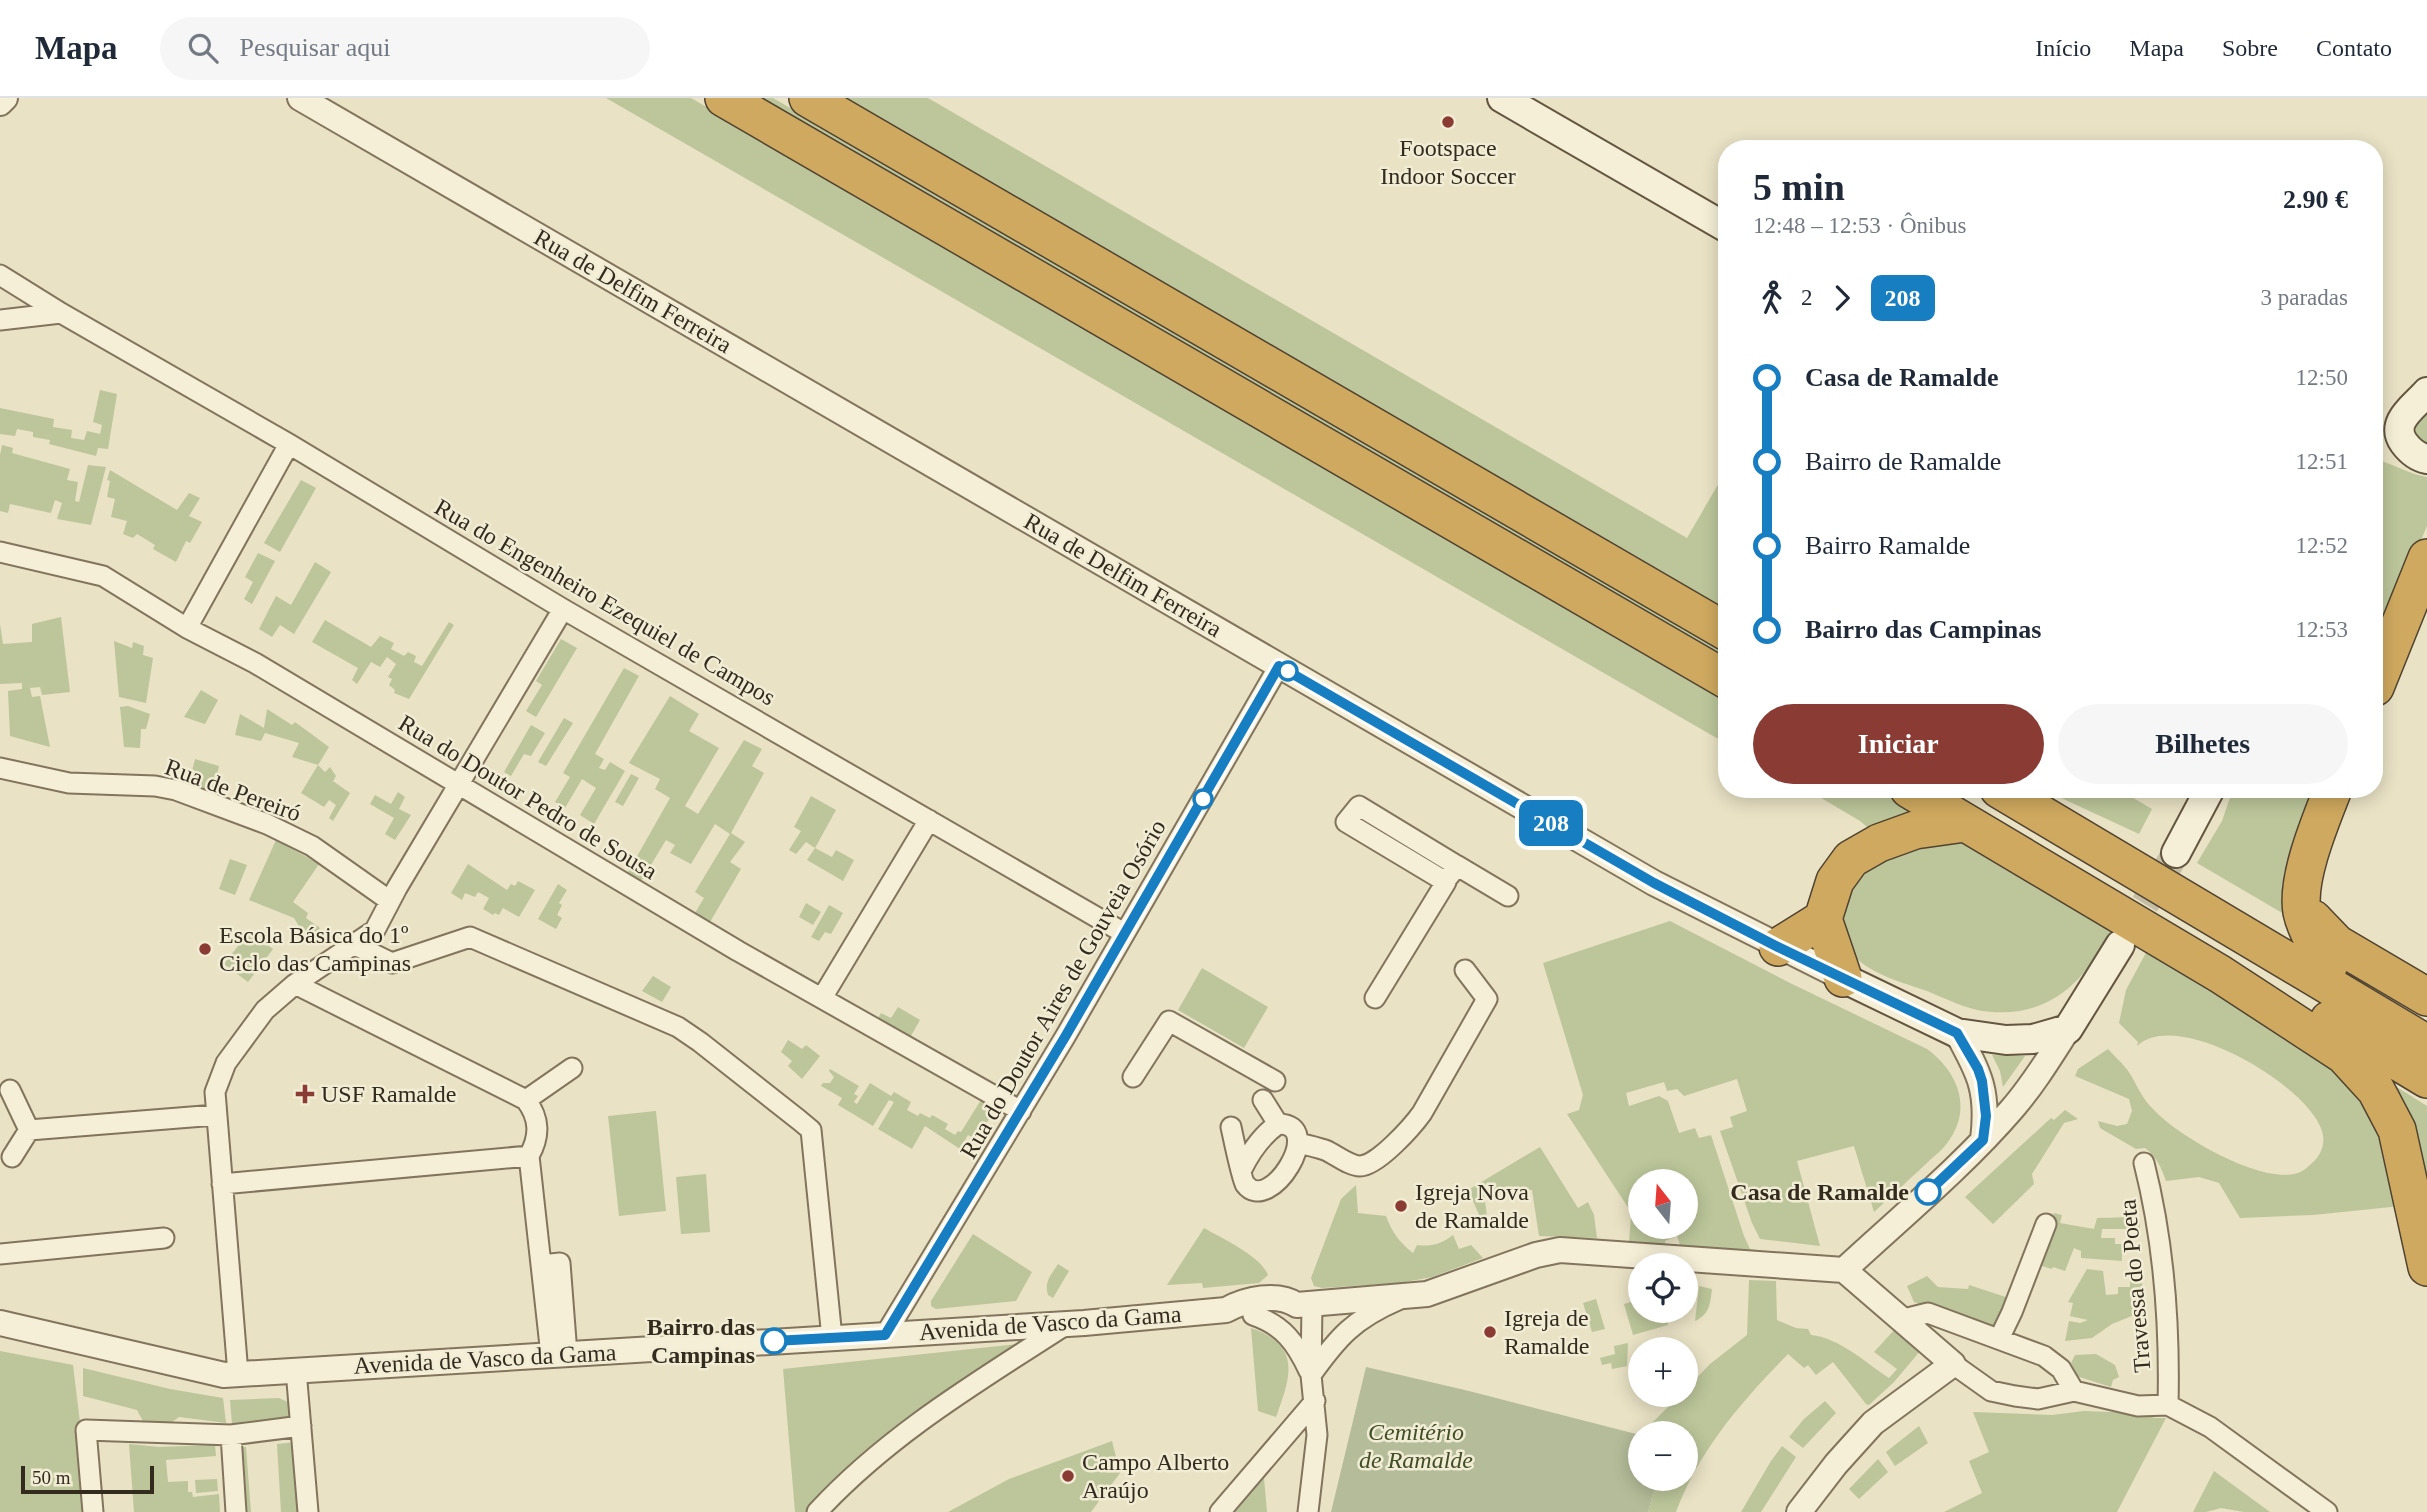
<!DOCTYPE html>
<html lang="pt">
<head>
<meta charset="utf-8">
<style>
  body { margin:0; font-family:"Times New Roman",serif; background:#f6f6f7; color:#1f2937; height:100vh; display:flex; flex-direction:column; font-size:26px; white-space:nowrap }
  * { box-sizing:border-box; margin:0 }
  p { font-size:23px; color:#747a83 }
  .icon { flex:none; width:38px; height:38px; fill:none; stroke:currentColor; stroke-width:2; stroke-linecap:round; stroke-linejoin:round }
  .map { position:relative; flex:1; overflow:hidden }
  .sheet { position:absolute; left:1718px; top:42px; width:665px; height:658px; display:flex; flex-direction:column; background:#fff; border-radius:28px; box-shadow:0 4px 18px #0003 }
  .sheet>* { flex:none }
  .badge { padding:0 14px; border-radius:10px; font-size:24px; line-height:46px }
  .needle { width:46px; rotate:343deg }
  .controls { position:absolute; left:1628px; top:1071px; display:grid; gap:14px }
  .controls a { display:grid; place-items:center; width:70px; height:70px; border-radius:50%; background:#fff; box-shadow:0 4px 18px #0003; font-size:35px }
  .scale { position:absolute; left:21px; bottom:18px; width:133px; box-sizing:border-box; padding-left:7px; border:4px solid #342b1f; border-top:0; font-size:19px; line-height:24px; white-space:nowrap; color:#342b1f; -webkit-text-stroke:5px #f1ecd4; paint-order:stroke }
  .map>.badge { position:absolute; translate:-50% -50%; box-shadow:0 0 0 4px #fff }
  .legs { display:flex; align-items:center; gap:10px; height:77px; padding:0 35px; font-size:23px }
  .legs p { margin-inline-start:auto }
  .summary { display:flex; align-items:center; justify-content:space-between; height:119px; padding:0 35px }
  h1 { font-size:38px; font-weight:800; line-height:52px }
  .cta { display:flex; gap:14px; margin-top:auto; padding:14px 35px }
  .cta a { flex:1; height:80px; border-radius:42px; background:#8a3c34; color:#fff; font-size:28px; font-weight:800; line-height:80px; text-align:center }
  .cta a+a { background:#f6f6f7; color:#1f2937 }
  ul { padding:0 35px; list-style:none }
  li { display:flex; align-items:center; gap:24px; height:84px; font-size:26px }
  li i { display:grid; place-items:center; width:10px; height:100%; margin:0 9px; background:currentColor }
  li i::after { content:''; width:18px; height:18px; margin:-9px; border:5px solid; border-radius:50%; background:#fff }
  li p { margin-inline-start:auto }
  li:first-child i { background:linear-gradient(#0000 50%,currentColor 0) }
  li:last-child i { background:linear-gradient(currentColor 50%,#0000 0) }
  header { display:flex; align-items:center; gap:42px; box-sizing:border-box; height:98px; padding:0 35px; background:#fff; border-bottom:2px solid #e0e1e3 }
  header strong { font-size:33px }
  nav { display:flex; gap:38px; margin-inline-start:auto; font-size:24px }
  .search { width:490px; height:63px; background:#f6f6f7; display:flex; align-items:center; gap:18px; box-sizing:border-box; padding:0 24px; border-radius:38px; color:#747a83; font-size:26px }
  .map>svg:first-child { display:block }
  .green { fill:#bcc69a; fill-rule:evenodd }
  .cemetery { fill:#b4bc99 }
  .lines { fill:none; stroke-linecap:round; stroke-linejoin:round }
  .secondary-tunnel { stroke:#c5bda4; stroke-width:28; stroke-dasharray:28 14; stroke-linecap:butt }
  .minor-casing { stroke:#82745d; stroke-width:23 }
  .tertiary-casing { stroke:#82745d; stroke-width:28 }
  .secondary-casing { stroke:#645640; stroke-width:32 }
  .motorway-casing { stroke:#504331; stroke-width:40 }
  .minor { stroke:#f5efd7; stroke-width:19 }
  .tertiary { stroke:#f5efd7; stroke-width:24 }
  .secondary { stroke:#f5efd7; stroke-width:28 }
  .motorway { stroke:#cfa95f; stroke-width:37 }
  .line-1-casing { stroke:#fff; stroke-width:16 }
  .line-1 { stroke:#187ec2; stroke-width:10 }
  .poi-dot { fill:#8a3c34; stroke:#f1ecd4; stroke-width:2.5 }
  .stop-1-dot { fill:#fff; stroke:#187ec2; stroke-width:3.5 }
  .labels { text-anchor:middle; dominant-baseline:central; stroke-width:5; stroke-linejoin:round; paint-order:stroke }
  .poi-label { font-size:24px; fill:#342b1f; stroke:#f1ecd4; text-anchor:start }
  .street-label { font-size:24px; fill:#342b1f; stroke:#f1ecd4 }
  .stop-label { font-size:24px; font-weight:bold; fill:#342b1f; stroke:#f1ecd4; text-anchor:end }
  .park-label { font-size:24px; font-style:italic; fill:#414e28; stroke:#f1ecd4 }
</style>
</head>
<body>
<header>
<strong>Mapa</strong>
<div class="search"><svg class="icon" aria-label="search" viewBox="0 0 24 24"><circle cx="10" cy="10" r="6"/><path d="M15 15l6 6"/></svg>Pesquisar aqui</div>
<nav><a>Início</a><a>Mapa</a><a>Sobre</a><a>Contato</a></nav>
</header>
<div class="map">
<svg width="2427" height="1414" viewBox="0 0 2427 1414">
  <rect width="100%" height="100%" fill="#e9e2c5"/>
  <!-- green -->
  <path class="green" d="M606,0H691L1727,602V646Z
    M752,0H773L1727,553V563Z
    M842,0H928L1687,440L1727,371V511Z
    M100,292L117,296L108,351L98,350L96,358L49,346L50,342L33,339V334L17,331L15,338L0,336V310L54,321L53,329L72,332L71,340L84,342L87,333L100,336L102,327L93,324Z
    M2427,316V351L2413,336L2415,327Z
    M2,347L13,350L12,355L70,371L67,382L78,384L75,403L79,404L88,367L106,369L91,427L57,421L62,405L55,402L51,415L10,406L8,415L0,413V357Z
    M2375,361C2393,366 2409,376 2427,379V428L2375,551Z
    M110,372L177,412L189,395L200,400L189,418L202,424L190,445L186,443L176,464L153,451L155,447L137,436L133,440L123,436L127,423L111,419L115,401L107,399L110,383L107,382Z
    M301,382L316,390L280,454L264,445Z
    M258,455L275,463L252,506L244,501L253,484L245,479Z
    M315,464L331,474L294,536L280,527L272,539L259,531L276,498L291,507Z
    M61,519L70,594L42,597L40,589L30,590L32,599L40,598L50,649L10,638L8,593L22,591V585L0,586V526L3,546L32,544V526Z
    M325,522L371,549L380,538L394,545L391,551L404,558L408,554L416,558L414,564L422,568L449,524L454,527L409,601L394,595L395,592L389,587L392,581L388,579L396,566L387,559L380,569L371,564L357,586L352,582L358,570L312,544Z
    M561,541L577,550L536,619L526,613L542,587L536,583Z
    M114,543L132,550L133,544L144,548L143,557L153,560L146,605L119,599Z
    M624,570L639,578L595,656L604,661L599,670L605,672L610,664L625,673L594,726L580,717L596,690L582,681L565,710L555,704L570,679L563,675Z
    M201,592L218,602L205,626L184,619Z
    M670,598L699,616L689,633L719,650L685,708L698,716L744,642L762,651L752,668L764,675L731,735L745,744L730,764L741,771L710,824L695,815L704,800L695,794L730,736L715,726L691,766L670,755L675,747L666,742L640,785L627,776L670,700L655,691L660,681L629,665Z
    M128,608L150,616L146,631H141L140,650L124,649L120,609Z
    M267,611L292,627L295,624L329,649L318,667L325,674L330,669L336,678L333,683L350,695L333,723L329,720L336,707L329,702L324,709L301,695L318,667L292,659L299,645L265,635L261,643L235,637L240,616L264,630Z
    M564,620L573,625L546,668L538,664Z
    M531,627L545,635L531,658L524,656L511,678L504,674Z
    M195,661L219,668L212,698L188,689Z
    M631,676L639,680L623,708L615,704Z
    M1806,691H1880L1919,714L1872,733L1860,723Z
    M2042,691H2118L2152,711L2139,736Z
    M2233,691H2316L2284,816L2197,765L2222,723Z
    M398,694L405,699L399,711L411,717L395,742L385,736L394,720L370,706L375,697L391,706Z
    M811,698L836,712L815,750L832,759L836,752L854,762L843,783L807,762L815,750L806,744L796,756L789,752L801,733L794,729Z
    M1952,740L1999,756L2113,828C2086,884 2049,922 1982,913C1964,910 1944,900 1927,893C1904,885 1873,877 1855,859C1837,839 1843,794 1859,775C1865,767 1881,759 1890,754C1907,746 1933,744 1952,740Z
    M276,742L319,766L293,804L308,815L306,820L320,830L310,846L294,820L249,802Z
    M230,761L247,767L235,797L219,791Z
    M468,766L507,792L511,786L515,788L518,783L535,792L519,819L503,810L499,817L495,815L493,817L483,811L489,800L478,794L475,799L465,795L462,802L451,795Z
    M558,786L567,792L559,805L562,807L557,817L562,820L556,831L538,821Z
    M806,805L821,814L813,827L799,819Z
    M829,807L843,815L831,836L825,834L819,843L811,839Z
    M1670,823L1790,885L1927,951C1957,973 1972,1008 1950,1041C1944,1051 1934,1058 1927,1065C1909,1081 1892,1098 1874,1114L1854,1048L1797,1063L1820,1148L1760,1141L1752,1125L1720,1033L1733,1029L1730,1019L1747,1013L1737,981L1684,998L1677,991L1667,993L1664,984L1626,995L1629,1008L1659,998L1668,1003L1679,1035L1695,1030L1699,1040L1711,1037L1744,1138L1750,1151L1799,1158L1682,1153L1677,1138L1665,1143V1147L1629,1143L1631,1119L1633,1117L1567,1016L1579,1012L1583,997L1543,865ZM1640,1083H1685V1129H1640Z
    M249,834L273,851L248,884L224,866Z
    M2149,849L2288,930L2375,1009L2401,1108L2313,1117L2240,1120L2219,1085L2199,1079L2166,1083C2161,1069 2157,1059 2145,1050L2136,1051L2100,1030L2098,1023L2117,1028L2127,1026L2132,1013L2129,1001L2075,978L2078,971L2108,951C2116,960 2126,968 2132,979C2138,990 2143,1001 2152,1010C2176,1037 2261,1087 2298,1075C2302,1074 2308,1069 2311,1066C2321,1058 2326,1045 2322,1033C2308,987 2177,909 2137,948L2138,944L2119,925L2126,892Z
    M1202,870L1268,909L1244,950L1178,912Z
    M653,878L671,889L662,904L642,893Z
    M898,909L920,922L908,943L876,924L881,915L891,920Z
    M788,942L802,951L806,947L820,958L802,981L788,968L792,963L781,954Z
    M1992,957L2025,958L2003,989L2000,973Z
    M830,971L859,988L854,996L858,998L854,1004L857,1006L870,985L891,998L894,994L911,1004L907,1012L918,1018L920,1015L930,1020L932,1017L948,1026L945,1031L955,1037L958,1033L961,1034L981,1002L996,1010L976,1042L968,1037L960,1051L925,1028L912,1051L878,1031L894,1004L889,1002L873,1028L838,1007L842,1000L821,988L823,985H830L834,979L829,973Z
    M2392,986L2427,1008V1080L2406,1009Z
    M2065,1012L2078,1021L2064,1025L2032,1076L2034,1086L1993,1126L1965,1099L2051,1020L2054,1022Z
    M656,1013L666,1113L619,1118L608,1018Z
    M1540,1049L1578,1110L1588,1104L1594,1117L1597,1140L1539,1138L1532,1092L1484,1096L1488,1126L1484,1128L1468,1092Z
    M706,1076L710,1134L681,1136L676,1079Z
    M1356,1087L1358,1115L1386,1118C1392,1134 1399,1144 1413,1155L1417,1147C1430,1149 1442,1146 1453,1137L1459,1151L1471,1147L1483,1160L1432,1179L1400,1185L1322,1190L1314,1188L1311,1180L1341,1101Z
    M2054,1115L2062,1117L2060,1125L2094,1131L2097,1120L2139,1119L2140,1131H2102L2101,1140H2115V1146H2122V1163L2081,1160V1153L2074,1150L2065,1173L2053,1169L2052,1171L2035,1166Z
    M1204,1130C1221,1140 1261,1158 1268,1177L1259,1185L1203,1190L1202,1185L1167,1187Z
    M973,1136L1032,1174L1016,1203L936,1211L931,1208V1203Z
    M1058,1166L1069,1173L1053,1200L1048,1197C1044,1184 1051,1177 1058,1166Z
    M2087,1171L2103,1173L2106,1197L2118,1196V1189H2130V1183H2142L2144,1213L2112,1226L2092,1240L2065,1243L2069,1223L2080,1225L2088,1222L2070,1218L2073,1205L2068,1204Z
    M1927,1178L1938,1189L1968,1191L1969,1187L2012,1201L1992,1234L1914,1204L1907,1188Z
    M1749,1182L1776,1183L1777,1222L1796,1230L1808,1231L1811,1237C1840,1240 1866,1265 1889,1280L1897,1271L1874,1254L1896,1230L1921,1252L1894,1284L1869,1307L1866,1306L1833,1264L1816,1277L1808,1267L1804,1270L1788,1256C1742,1303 1699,1352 1676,1414H1648L1657,1381H1685V1335H1642L1680,1297H1685V1292L1710,1266L1747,1237Z
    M1699,1188L1712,1191C1710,1206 1710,1216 1695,1223Z
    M1596,1201L1605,1231L1592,1234L1583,1205Z
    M1640,1201V1213H1685V1210L1687,1215L1679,1218L1678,1222L1668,1224V1227L1633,1237L1624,1206Z
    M1251,1230C1303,1248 1290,1280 1276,1319L1258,1313Z
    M1027,1245L812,1414H795L783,1271Z
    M1628,1245L1627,1268L1612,1271L1611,1265L1602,1267L1600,1260L1615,1256L1614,1248Z
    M0,1253L73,1267L83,1349H97L102,1414H0Z
    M2096,1256L2115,1267L2119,1279L2113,1282L2111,1289L2073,1277L2075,1274L2071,1265L2075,1257Z
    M83,1270L170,1291L223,1300L226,1325L179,1319L165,1329L144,1325L137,1312L83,1298Z
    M279,1300L292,1306L295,1311L289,1323L232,1326L230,1302Z
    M1825,1303L1836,1315L1803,1350L1789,1339L1804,1321Z
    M2084,1313L2137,1315L2155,1320H2166L2117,1414H1944L1982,1395L1969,1363L1989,1354L1973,1314L2052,1317Z
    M1919,1328L1928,1345L1895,1368L1886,1354Z
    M1112,1343L1120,1375L1091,1414H948L1009,1381Z
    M296,1344L302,1414H281L277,1346Z
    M129,1346L159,1349L215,1347L216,1358L166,1362L168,1384L188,1383V1394H192L193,1399L219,1396L220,1414H134Z
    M1782,1348L1796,1359L1761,1414H1741L1771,1363Z
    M246,1349L251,1414H241L236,1350Z
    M1878,1361L1888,1374L1859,1401L1849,1391Z
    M2214,1373L2270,1414H2244L2221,1410L2206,1414H2193Z
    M1264,1380L1267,1414H1234Z
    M217,1381L218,1393L196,1395L195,1382Z"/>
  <!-- cemetery -->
  <path class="cemetery" d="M1366,1269L1469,1293L1640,1337V1381H1657L1648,1414H1331Z"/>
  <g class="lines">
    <!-- secondary-tunnel -->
    <path class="secondary-tunnel" d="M2123,842L2176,755"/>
    <defs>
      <path id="minor" d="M0,177L61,215L289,346L563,511L1124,835
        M0,222L61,215
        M0,454L103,478L187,530L255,565L738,853L1021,1013
        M187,530L289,346
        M0,670L69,685L155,688L176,692L267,726L312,748L390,803
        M1450,777L1456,767L1508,798
        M355,847L392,865L470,839L678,929L700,944L799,1022L811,1032L832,1240
        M822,900L929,722
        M1375,900L1446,784L1346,724L1359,708L1456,767
        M1133,979L1169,923L1275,983
        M10,992L29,1032L216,1017
        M526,1002L572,970
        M1263,1002L1278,1026
        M1231,1029C1233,1038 1242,1082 1245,1086C1269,1119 1328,1025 1278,1026C1261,1038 1251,1053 1242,1071
        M1298,1045C1307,1047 1316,1049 1325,1052C1335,1056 1349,1068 1360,1068C1377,1068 1412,1029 1422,1015L1487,901L1465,872
        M529,1058L551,1257
        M12,1059L29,1032
        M2144,1065C2164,1144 2170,1226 2168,1307
        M222,1086L529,1058C540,1038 540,1021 526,1002L295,886
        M0,1156L164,1140
        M542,1167L560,1165L567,1256
        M1253,1217C1283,1227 1296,1245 1309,1273
        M1904,1221L1928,1215L2044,1258L2061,1271L2074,1293
        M885,1237L1065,939L1279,568
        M1999,1241L2012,1214L2046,1126
        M1953,1266L1991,1293L2015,1298L2038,1301L2074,1293L2138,1308L2168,1307L2210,1329L2327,1414
        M296,1272L308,1414
        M238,1276L215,994L226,965L265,912L295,886L375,832L397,790L563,511
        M1311,1277C1338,1239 1354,1221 1398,1202
        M231,1337L236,1414
        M93,1414L86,1332L231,1337L301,1328
        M817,1414C889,1336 979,1283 1067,1226
        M1220,1414L1315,1303
        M1308,1414L1317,1337L1311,1277L1312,1205"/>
      <path id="tertiary" d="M300,0L1654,785L1843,880
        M0,5L5,0
        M1957,935C1980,976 1989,994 1983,1042
        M1844,1172C1901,1119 1962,1069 2012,1011C2033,987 2050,959 2068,931
        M1297,1207L1427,1196L1536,1157L1560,1152L1844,1172
        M0,1225L224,1277L1084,1225L1226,1212C1246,1201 1277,1194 1297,1207
        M1799,1414L1836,1366L1873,1325L1953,1266L1844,1172"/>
      <path id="secondary" d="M1502,0L1727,130
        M2427,294C2414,309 2389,324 2404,345C2410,353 2417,359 2427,361
        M2176,755L2210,691
        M1843,880L1957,935L2006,942L2033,941L2068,931L2120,847"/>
      <path id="motorway" d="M724,0L1727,582
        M808,0L1727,534
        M2375,589L2427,460
        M1909,691L2220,876L2344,957L2376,992L2397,1032L2427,1169
        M1999,691L2427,946
        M2313,821L2337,846L2427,899
        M1778,849L1823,821
        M2328,869C2319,852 2306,833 2302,814C2296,780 2321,722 2333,691
        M1843,880L1823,821L1835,783L1851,761L1879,745L1915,732L1965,725
        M2329,922L2427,981"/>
    </defs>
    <!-- minor casing -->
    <use href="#minor" class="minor-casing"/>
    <!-- tertiary casing -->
    <use href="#tertiary" class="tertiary-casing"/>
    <!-- secondary casing -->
    <use href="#secondary" class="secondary-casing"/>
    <!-- motorway casing -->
    <use href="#motorway" class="motorway-casing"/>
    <!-- minor -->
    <use href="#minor" class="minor"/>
    <!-- tertiary -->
    <use href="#tertiary" class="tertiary"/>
    <!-- secondary -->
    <use href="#secondary" class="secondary"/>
    <!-- motorway -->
    <use href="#motorway" class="motorway"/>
  </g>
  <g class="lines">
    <defs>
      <path id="line-1" d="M774,1243L885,1237L1065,939L1279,568L1654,785L1778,849L1957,935L1978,971L1982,983L1986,1018L1983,1042L1928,1094"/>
    </defs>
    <!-- line-1 casing -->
    <use href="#line-1" class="line-1-casing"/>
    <!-- line-1 -->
    <use href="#line-1" class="line-1"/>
  </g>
  <!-- markers -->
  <g class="poi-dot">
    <circle cx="1448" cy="24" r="7"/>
    <circle cx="205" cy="851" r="7"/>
    <path d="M301.5 985.5h7v7h7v7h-7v7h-7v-7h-7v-7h7z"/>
    <circle cx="1401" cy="1108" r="7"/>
    <circle cx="1490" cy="1234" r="7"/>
    <circle cx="1068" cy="1378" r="7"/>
  </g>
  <g class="stop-1-dot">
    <circle cx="1288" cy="573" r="9"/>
    <circle cx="1203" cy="701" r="9"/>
    <circle cx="1928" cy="1094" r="12"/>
    <circle cx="774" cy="1243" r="12"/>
  </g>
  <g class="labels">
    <!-- poi labels -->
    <g class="poi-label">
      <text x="1448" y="50" text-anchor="middle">Footspace<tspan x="1448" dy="28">Indoor Soccer</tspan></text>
      <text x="219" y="837">Escola Básica do 1º<tspan x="219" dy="28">Ciclo das Campinas</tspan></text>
      <text x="321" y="996">USF Ramalde</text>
      <text x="1415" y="1094">Igreja Nova<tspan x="1415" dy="28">de Ramalde</tspan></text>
      <text x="1504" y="1220">Igreja de<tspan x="1504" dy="28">Ramalde</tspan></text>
      <text x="1082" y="1364">Campo Alberto<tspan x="1082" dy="28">Araújo</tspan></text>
    </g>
    <!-- street labels -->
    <g class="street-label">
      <text transform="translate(633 193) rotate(30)">Rua de Delfim Ferreira</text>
      <text transform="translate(1123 477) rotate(30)">Rua de Delfim Ferreira</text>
      <text transform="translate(605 504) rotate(30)">Rua do Engenheiro Ezequiel de Campos</text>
      <text transform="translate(233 692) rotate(20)">Rua de Pereiró</text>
      <text transform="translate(528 699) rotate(31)">Rua do Doutor Pedro de Sousa</text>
      <text transform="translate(1063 891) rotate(-60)">Rua do Doutor Aires de Gouveia Osório</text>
      <text transform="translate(2135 1188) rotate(-95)">Travessa do Poeta</text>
      <text transform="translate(1050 1225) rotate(-4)">Avenida de Vasco da Gama</text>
      <text transform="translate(485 1261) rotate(-3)">Avenida de Vasco da Gama</text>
    </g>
    <!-- stop labels -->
    <g class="stop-label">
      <text x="1909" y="1094">Casa de Ramalde</text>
      <text x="755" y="1229">Bairro das<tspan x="755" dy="28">Campinas</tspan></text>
    </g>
    <!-- park labels -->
    <g class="park-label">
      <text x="1416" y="1334">Cemitério<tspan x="1416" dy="28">de Ramalde</tspan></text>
    </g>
  </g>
</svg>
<div class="controls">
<a><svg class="needle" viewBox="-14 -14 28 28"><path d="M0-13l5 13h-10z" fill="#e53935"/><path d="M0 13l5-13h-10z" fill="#747a83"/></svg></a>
<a><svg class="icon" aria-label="locate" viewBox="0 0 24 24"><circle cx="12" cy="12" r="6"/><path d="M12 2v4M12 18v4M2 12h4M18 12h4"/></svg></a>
<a>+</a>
<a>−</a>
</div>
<div class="scale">50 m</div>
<b class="badge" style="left:1551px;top:725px;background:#187ec2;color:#fff">208</b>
<section class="sheet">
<div class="summary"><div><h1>5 min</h1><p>12:48 – 12:53 · Ônibus</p></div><b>2.90 €</b></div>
<div class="legs"><svg class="icon" aria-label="walk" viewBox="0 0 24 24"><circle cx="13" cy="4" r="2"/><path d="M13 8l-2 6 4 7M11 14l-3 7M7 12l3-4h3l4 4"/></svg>2<svg class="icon" aria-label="forward" viewBox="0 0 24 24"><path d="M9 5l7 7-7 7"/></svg><b class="badge" style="background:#187ec2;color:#fff">208</b><p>3 paradas</p></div>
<ul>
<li><i style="color:#187ec2"></i><b>Casa de Ramalde</b><p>12:50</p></li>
<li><i style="color:#187ec2"></i><span>Bairro de Ramalde</span><p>12:51</p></li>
<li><i style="color:#187ec2"></i><span>Bairro Ramalde</span><p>12:52</p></li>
<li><i style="color:#187ec2"></i><b>Bairro das Campinas</b><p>12:53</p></li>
</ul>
<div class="cta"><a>Iniciar</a><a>Bilhetes</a></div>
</section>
</div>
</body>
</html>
